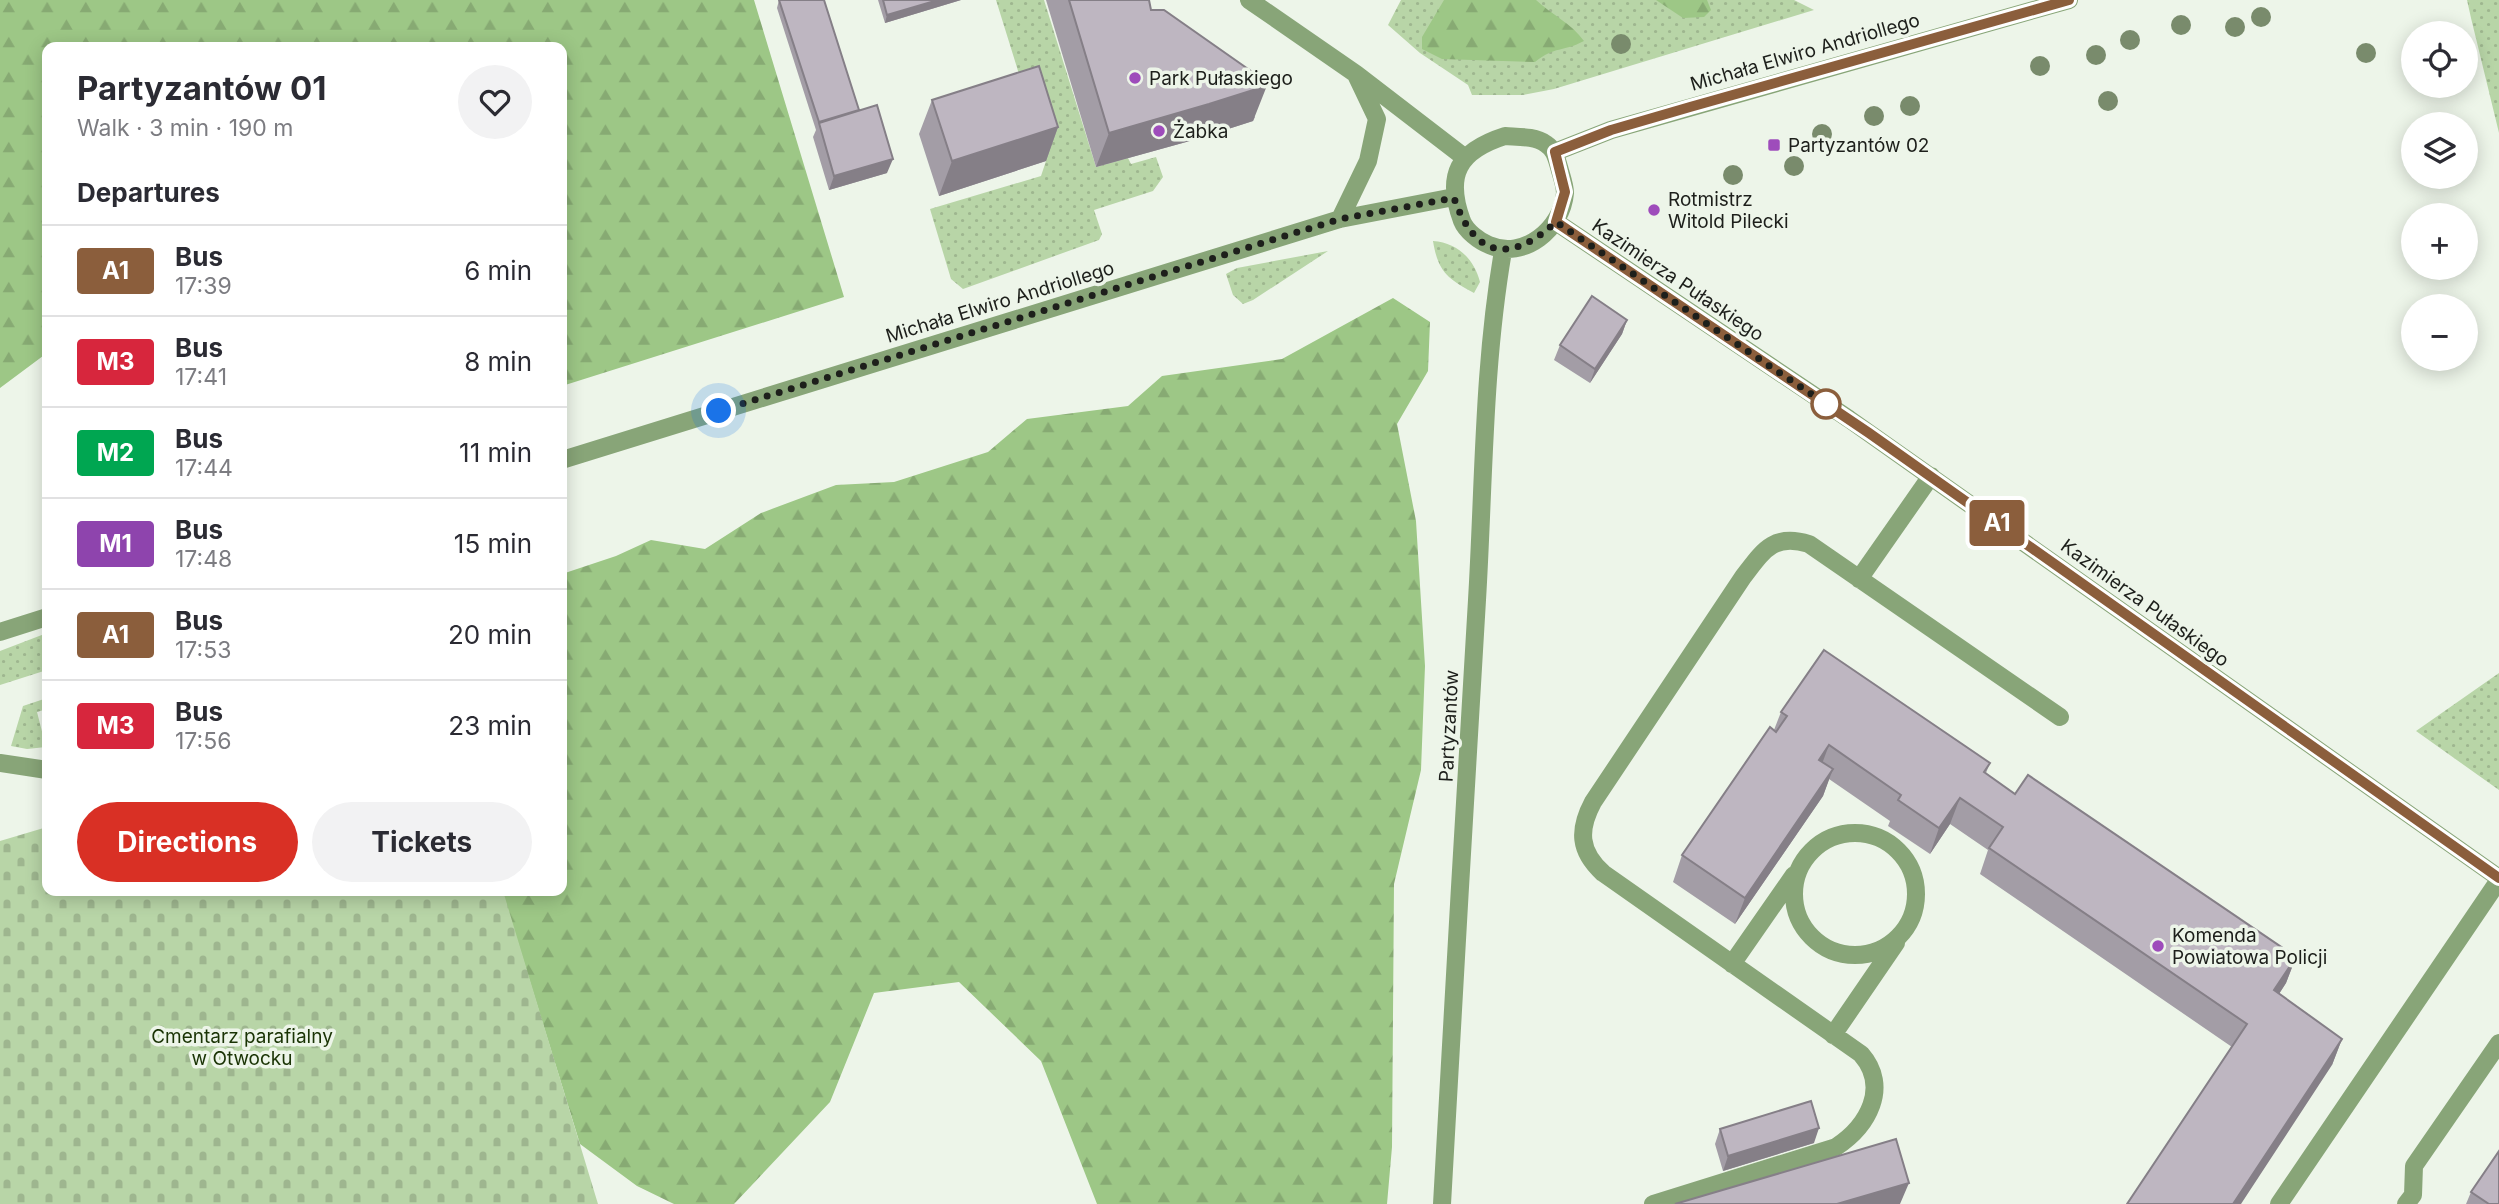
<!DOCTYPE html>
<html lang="en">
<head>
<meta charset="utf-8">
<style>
  body { margin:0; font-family:Inter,sans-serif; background:#f2f2f3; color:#2b2b33; height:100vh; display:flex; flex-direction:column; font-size:26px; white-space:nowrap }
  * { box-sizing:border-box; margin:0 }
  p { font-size:23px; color:#7c7c81 }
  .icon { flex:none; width:38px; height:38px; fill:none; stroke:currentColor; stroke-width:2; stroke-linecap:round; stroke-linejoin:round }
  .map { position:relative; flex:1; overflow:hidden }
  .sheet { position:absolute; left:42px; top:42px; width:525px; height:854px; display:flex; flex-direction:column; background:#fff; border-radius:14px; box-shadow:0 4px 18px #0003 }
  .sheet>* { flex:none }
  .badge { padding:0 14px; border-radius:5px; font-size:24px; line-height:46px }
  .fabs { position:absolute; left:2401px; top:21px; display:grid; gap:14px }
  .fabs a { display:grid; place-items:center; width:77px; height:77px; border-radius:50%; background:#fff; box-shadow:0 4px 18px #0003; font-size:35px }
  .you { position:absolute; width:35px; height:35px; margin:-18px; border:5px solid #fff; border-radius:50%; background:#1a73e8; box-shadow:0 0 0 10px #1a73e833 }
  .map>.badge { position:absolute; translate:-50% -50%; box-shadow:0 0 0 4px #fff }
  h2 { padding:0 35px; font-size:26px; line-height:63px }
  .round { display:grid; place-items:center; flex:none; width:74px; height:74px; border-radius:37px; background:#f2f2f3 }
  .head { display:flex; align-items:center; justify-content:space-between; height:119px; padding:0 35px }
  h1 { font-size:33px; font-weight:700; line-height:52px }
  .button { display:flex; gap:14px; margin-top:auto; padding:14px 35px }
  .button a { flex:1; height:80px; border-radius:42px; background:#d93025; color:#fff; font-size:28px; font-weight:700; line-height:80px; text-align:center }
  .button a+a { background:#f2f2f3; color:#2b2b33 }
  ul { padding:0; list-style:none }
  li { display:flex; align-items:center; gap:21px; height:91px; padding:0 35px; border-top:2px solid #e1e1e2 }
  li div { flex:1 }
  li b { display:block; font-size:26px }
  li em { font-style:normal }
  li .badge { min-width:77px; font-weight:700; text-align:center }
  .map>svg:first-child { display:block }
  .grass { fill:url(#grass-dots) }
  .forest { fill:url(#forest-firs) }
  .cemetery { fill:url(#cemetery-stones) }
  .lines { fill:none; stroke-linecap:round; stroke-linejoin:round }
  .minor { stroke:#88a578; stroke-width:18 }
  .tree { fill:#798b6c }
  .wall { fill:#a39da6 }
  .shaded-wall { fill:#857f87 }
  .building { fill:#beb6c1; stroke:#857f87; stroke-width:2 }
  .line-casing { stroke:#fff; stroke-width:16 }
  .line { stroke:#8b5e3c; stroke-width:10 }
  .walk { stroke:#1d1f1b; stroke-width:7; stroke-dasharray:0 12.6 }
  .poi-dot { fill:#9e4cbb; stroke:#edf5e9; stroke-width:2.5 }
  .stop-dot { fill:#fff; stroke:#8b5e3c; stroke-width:3.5 }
  .labels { text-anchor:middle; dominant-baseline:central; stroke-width:7; stroke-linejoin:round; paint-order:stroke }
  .street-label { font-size:19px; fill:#1d1f1b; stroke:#edf5e9 }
  .poi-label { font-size:19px; fill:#1d1f1b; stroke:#edf5e9; text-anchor:start }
  .park-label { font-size:19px; fill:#1a3405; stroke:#edf5e9 }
</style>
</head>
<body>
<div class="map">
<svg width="2499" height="1204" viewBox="0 0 2499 1204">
  <defs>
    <pattern id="grass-dots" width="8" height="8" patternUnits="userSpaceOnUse" patternTransform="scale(1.75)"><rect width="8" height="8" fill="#b8d5a7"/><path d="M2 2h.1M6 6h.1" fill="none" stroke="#9eb68f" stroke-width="1.8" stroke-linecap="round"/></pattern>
    <pattern id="forest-firs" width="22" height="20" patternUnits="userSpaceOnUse" patternTransform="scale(1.75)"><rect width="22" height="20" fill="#9dc786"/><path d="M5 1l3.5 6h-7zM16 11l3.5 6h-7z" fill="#87aa73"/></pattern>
    <pattern id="cemetery-stones" width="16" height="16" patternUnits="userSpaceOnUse" patternTransform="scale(1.75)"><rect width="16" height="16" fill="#b8d5a7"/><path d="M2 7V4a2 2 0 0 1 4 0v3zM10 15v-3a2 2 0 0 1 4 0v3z" fill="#9eb68f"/></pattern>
  </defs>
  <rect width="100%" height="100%" fill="#edf5e9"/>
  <!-- grass -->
  <path class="grass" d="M996,0H1044L1096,167L1128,158L1131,164L1156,157L1163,177L1153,191L1094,210L1102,234L1099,240L963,289L951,279L930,209L1041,176L1046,161Z
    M1401,0H1794L1814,10L1554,89L1523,95H1472L1468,85L1420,53L1388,25Z
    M2467,0H2499V133L2471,18Z
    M1433,241C1458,243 1474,259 1480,282L1474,293C1448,279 1438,272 1433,241Z
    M1328,251L1253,300L1243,304L1233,295L1226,274L1237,268Z
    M47,633V670L0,685V651Z
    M2499,673V790L2416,731Z
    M47,698V709L37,712L46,747L27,749L11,746L23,706Z"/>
  <!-- forest -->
  <path class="forest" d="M0,0H754L844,297L562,386V47H47V353L0,388Z
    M1444,0H1536C1552,15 1571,23 1584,41C1563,52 1555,46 1535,62L1442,59L1422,49V37Z
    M1656,0H1707L1711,10L1704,17L1683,18Z
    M1393,298L1430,322L1428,371L1397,424L1416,521L1425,666L1421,770L1394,884L1392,1147L1387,1204H1097L1041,1061L959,982L874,993L830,1102L734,1204H674L637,1186L580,1144L502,891H562V574L616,556L651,540L705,549L761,513L836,485L894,482L988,452L1027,419L1128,406L1162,376L1282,359Z"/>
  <!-- cemetery -->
  <path class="cemetery" d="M47,827V891H503L598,1204H0V841Z"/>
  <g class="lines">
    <!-- minor -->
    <path class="minor" d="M1249,0L1356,74L1464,157
      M1505,136C1518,137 1535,136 1546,144C1555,150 1556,157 1559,167C1561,175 1565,185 1565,193C1562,229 1524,260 1489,245C1479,241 1466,231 1462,221C1445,175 1458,151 1505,136Z
      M1555,152L1611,130L2069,0
      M1340,219L1368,161L1377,119L1357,77
      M1556,222L1849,419L2499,878
      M562,460L1340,219L1454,197
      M1859,579L1931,476
      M0,632L47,617
      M0,763L47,770
      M1794 894a61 61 0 1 1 122 0a61 61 0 1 1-122 0Z
      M1732,964L1794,875
      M1833,1035L1896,943
      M1442,1204C1453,1003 1465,801 1477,600C1484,483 1483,367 1503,251
      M1653,1204L1836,1147C1868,1126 1890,1087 1861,1054L1603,873C1579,851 1578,830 1593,802L1743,577C1763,551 1773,533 1809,544L2060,717
      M2279,1204L2499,880
      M2406,1204L2413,1195L2414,1166L2499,1043"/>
  </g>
  <!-- trees -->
  <g class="tree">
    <circle cx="2261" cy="17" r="10"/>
    <circle cx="2181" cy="25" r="10"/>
    <circle cx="2235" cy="27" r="10"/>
    <circle cx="2130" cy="40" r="10"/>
    <circle cx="1621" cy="44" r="10"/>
    <circle cx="2366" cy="53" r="10"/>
    <circle cx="2096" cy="55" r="10"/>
    <circle cx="2040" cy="66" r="10"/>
    <circle cx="2108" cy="101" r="10"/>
    <circle cx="1910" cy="106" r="10"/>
    <circle cx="1874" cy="116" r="10"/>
    <circle cx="1822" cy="134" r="10"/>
    <circle cx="1794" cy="166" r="10"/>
    <circle cx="1733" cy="175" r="10"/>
  </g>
  <!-- wall -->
  <path class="wall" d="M779,0L859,110L887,173L829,190L813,137L816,130L777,8Z
    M878,0H961L885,23Z
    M1046,0H1149L1151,10L1255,117L1253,121L1197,139L1096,167Z
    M932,100L1058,127L1046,161L939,196L919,134Z
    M1627,320L1622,334L1590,383L1554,360L1560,345Z
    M1781,712L1990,763L1986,773L2015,794L2296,957L2286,983L2279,994L2342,1039L2332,1065L2232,1047L1980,874L1988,850L1950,824L1930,854L1888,826L1890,821L1829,779L1823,796L1735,924L1673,882L1682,855L1774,730Z
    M1720,1129L1814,1143L1723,1171L1715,1144Z
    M2471,1192L2499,1204H2466Z"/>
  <!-- shaded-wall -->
  <path class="shaded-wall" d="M938,0H961L885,23L887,15Z
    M1268,83L1253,121L1197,139L1096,167L1109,133Z
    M1058,127L1046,161L939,196L952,161Z
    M893,159L887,173L829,190L834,176Z
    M1627,320L1622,334L1590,383L1595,369Z
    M1829,745L1819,772V760Z
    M1833,769L1823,796L1735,924L1745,898Z
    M1960,798L1950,824L1930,854L1939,828Z
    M2296,957L2286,983L2264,1017L2274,990Z
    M2342,1039L2332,1065L2241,1204H2233Z
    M1819,1128L1814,1143L1723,1171L1728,1156Z
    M1909,1183L1900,1204H1837Z"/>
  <!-- building -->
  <path class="building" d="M779,0H824L859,110L819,122Z
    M883,0H938L887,15Z
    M1069,0H1149L1151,10H1164L1268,83L1266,86L1209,104L1109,133Z
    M1039,66L1058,127L952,161L932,100Z
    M877,105L893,159L834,176L819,123Z
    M1592,296L1627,320L1595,369L1560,345Z
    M1824,650L1990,763L1984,772L2015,794L2028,775L2296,957L2274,990L2342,1039L2233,1204H2127L2247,1024L1989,848L2003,827L1960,798L1939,828L1898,800L1901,795L1829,745L1819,760L1833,769L1745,898L1682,855L1770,727L1776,732L1787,716L1781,712Z
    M1811,1101L1819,1128L1728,1156L1720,1129Z
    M1896,1139L1909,1183L1837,1204H1675Z
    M2499,1151V1204H2489L2471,1192Z"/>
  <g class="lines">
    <defs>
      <path id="line" d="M2069,0L1690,107L1611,130L1555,152L1565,192L1556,222L1869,433L2499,878"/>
    </defs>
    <!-- line casing -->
    <use href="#line" class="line-casing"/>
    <!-- line -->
    <use href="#line" class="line"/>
    <!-- walk -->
    <path class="walk" d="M719,411L1340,219L1454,198C1475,258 1510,264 1556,222L1826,404"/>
  </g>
  <!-- markers -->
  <g class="poi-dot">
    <circle cx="1135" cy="78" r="7"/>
    <circle cx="1159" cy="131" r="7"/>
    <rect x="1767" y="138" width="14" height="14" rx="3.5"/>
    <circle cx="1654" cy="210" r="7"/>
    <circle cx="2158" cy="946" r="7"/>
  </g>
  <circle class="stop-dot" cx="1826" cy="404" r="14"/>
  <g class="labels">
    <!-- street labels -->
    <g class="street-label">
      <text transform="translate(1805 52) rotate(-16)">Michała Elwiro Andriollego</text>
      <text transform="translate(1678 280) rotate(34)">Kazimierza Pułaskiego</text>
      <text transform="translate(1000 302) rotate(-17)">Michała Elwiro Andriollego</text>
      <text transform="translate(2145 603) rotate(36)">Kazimierza Pułaskiego</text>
      <text transform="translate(1449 726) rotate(-87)">Partyzantów</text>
    </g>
    <!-- poi labels -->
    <g class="poi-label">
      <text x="1149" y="78">Park Pułaskiego</text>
      <text x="1173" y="131">Żabka</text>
      <text x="1788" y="145">Partyzantów 02</text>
      <text x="1668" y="199">Rotmistrz<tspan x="1668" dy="22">Witold Pilecki</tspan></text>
      <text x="2172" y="935">Komenda<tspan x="2172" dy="22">Powiatowa Policji</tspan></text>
    </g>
    <!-- park labels -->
    <g class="park-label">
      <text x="242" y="1036">Cmentarz parafialny<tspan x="242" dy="22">w Otwocku</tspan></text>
    </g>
  </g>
</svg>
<div class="fabs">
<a><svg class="icon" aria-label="locate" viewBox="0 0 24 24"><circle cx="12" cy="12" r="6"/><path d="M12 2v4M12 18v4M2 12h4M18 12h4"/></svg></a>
<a><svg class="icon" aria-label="layers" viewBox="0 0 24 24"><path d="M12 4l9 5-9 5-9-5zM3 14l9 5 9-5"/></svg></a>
<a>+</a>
<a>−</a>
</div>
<div class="you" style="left:719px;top:411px"></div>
<b class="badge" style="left:1997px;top:523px;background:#8b5e3c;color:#fff">A1</b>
<section class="sheet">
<div class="head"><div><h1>Partyzantów 01</h1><p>Walk · 3 min · 190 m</p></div><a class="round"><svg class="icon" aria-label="heart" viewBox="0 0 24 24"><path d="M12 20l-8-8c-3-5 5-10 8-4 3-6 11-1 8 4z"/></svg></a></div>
<h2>Departures</h2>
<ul>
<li><span class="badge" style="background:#8b5e3c;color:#fff">A1</span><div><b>Bus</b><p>17:39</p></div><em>6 min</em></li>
<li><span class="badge" style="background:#d7263d;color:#fff">M3</span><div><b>Bus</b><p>17:41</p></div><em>8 min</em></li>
<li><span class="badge" style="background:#00a651;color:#fff">M2</span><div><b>Bus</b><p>17:44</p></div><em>11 min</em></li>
<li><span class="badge" style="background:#8e44ad;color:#fff">M1</span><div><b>Bus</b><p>17:48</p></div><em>15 min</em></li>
<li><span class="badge" style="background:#8b5e3c;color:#fff">A1</span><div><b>Bus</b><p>17:53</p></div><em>20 min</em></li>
<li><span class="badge" style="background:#d7263d;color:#fff">M3</span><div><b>Bus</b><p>17:56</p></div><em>23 min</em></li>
</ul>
<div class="button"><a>Directions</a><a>Tickets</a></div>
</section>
</div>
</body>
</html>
